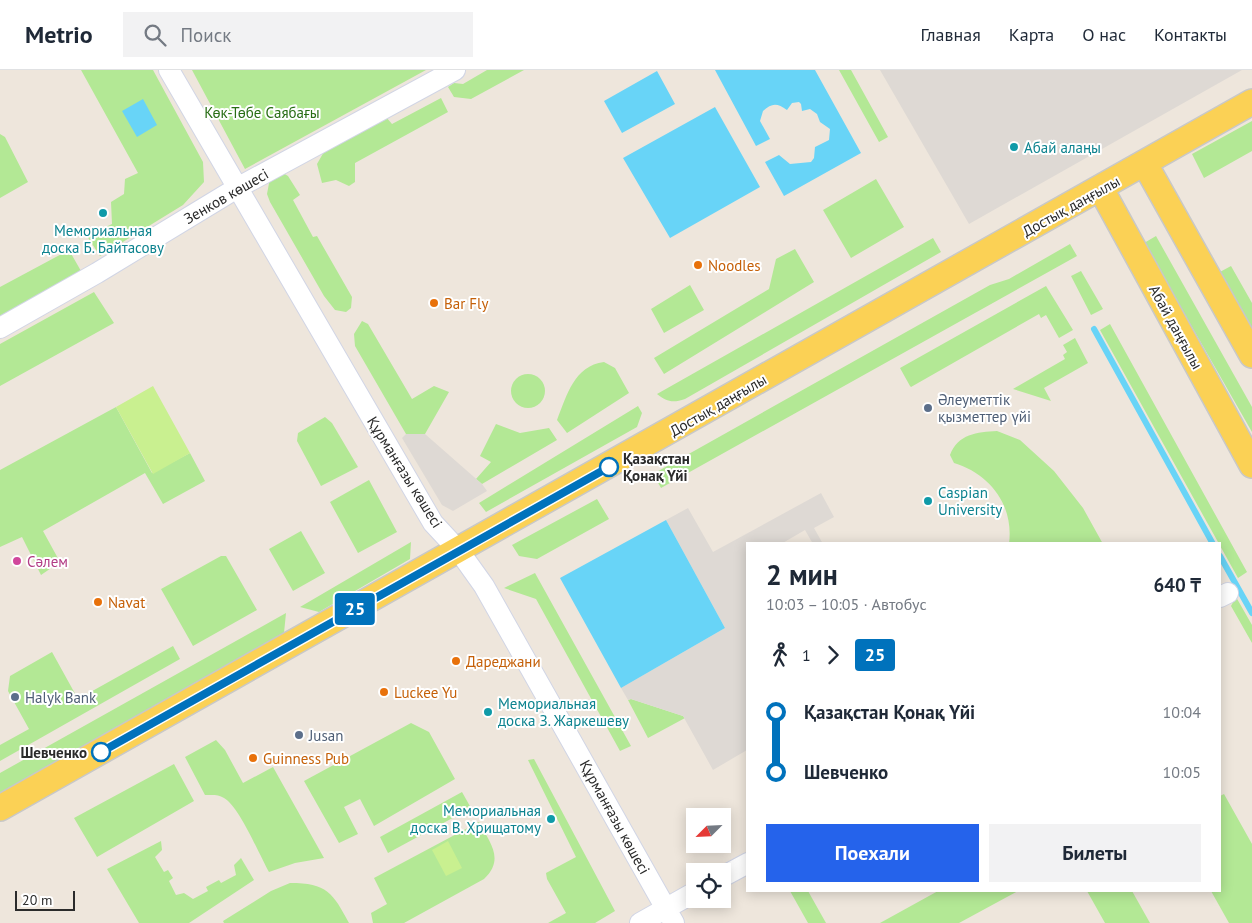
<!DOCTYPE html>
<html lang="ru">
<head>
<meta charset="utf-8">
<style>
  body { margin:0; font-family:"PT Sans",sans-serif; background:#f2f2f3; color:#1f2937; height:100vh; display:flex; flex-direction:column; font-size:19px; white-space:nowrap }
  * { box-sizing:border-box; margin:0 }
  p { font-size:16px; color:#747a83 }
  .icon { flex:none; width:28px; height:28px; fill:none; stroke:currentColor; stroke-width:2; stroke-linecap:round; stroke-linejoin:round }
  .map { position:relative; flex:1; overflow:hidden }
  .details { position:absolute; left:746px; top:472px; width:475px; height:350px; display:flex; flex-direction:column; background:#fff; border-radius:0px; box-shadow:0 2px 12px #0003 }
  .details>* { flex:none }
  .badge { padding:0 10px; border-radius:4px; font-size:18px; line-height:32px }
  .needle { width:32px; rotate:246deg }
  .buttons { position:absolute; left:686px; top:738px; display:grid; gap:10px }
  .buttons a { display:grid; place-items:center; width:45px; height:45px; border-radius:0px; background:#fff; box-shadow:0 2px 12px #0003; font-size:25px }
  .scale { position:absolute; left:15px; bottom:12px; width:60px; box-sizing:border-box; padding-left:5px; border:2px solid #2b2b2b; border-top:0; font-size:14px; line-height:18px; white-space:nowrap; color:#2b2b2b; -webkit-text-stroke:4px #fff; paint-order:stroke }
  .map>.badge { position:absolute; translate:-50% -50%; box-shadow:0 0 0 2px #fff }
  .legs { display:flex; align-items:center; gap:8px; height:55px; padding:0 20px; font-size:16px }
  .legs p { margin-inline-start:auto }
  .head { display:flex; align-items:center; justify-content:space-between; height:85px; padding:0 20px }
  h1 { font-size:28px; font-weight:600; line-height:38px }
  .button { display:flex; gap:10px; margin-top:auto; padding:10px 20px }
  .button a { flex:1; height:58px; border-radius:0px; background:#2563eb; color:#fff; font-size:20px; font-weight:600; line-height:58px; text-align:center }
  .button a+a { background:#f2f2f3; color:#1f2937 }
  ul { padding:0 20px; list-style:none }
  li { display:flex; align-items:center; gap:18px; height:60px; font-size:19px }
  li i { display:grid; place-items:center; width:8px; height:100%; margin:0 6px; background:currentColor }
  li i::after { content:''; width:12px; height:12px; margin:-6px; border:4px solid; border-radius:50%; background:#fff }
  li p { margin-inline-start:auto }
  li:first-child i { background:linear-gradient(#0000 50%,currentColor 0) }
  li:last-child i { background:linear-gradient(currentColor 50%,#0000 0) }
  header { display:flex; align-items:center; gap:30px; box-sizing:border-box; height:70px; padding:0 25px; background:#fff; border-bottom:1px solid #e0e1e3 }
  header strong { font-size:24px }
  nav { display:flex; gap:28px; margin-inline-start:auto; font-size:18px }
  .search { width:350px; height:45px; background:#f2f2f3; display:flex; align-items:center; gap:12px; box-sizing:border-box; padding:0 18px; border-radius:0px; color:#747a83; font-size:19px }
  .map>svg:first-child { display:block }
  .green { fill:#b3e895 }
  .pitch { fill:#c9f090 }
  .plaza { fill:#ded9d4 }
  .water { fill:#68d4f7 }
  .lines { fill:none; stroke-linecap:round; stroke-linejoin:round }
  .stream { stroke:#68d4f7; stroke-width:6 }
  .minor-casing { stroke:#d1d5e5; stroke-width:22 }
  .major-casing { stroke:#c8c8c8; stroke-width:28 }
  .minor { stroke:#fff; stroke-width:20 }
  .major { stroke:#fbd155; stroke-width:25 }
  .line-1-casing { stroke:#fff; stroke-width:11 }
  .line-1 { stroke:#0072bc; stroke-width:8 }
  .culture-dot { fill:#0f9aa8; stroke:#fff; stroke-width:2 }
  .food-dot { fill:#e8710a; stroke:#fff; stroke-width:2 }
  .service-dot { fill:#5c6f8a; stroke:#fff; stroke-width:2 }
  .stop-1-dot { fill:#fff; stroke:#0072bc; stroke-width:2.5 }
  .hotel-dot { fill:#d1479c; stroke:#fff; stroke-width:2 }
  .labels { text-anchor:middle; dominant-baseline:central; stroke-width:4; stroke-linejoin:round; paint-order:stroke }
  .park-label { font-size:15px; fill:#296e15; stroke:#fff }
  .culture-label { font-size:15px; fill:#0d838f; stroke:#fff; text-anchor:start }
  .street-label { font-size:15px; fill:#2b2b2b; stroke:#fff }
  .food-label { font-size:15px; fill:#c56008; stroke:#fff; text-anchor:start }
  .service-label { font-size:15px; fill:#4e5e75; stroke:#fff; text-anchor:start }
  .stop-label { font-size:15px; font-weight:bold; fill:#2b2b2b; stroke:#fff; text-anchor:start }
  .hotel-label { font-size:15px; fill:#b23c85; stroke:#fff; text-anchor:start }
</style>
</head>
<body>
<header>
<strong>Metrio</strong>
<div class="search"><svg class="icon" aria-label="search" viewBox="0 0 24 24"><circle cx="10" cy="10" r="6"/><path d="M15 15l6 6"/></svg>Поиск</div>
<nav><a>Главная</a><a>Карта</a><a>О нас</a><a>Контакты</a></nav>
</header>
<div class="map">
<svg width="1252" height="853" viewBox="0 0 1252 853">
  <rect width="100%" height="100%" fill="#eee6dc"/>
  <!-- green -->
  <path class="green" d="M81,0H153L203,92L204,112L183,135L100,186L87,166L112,154L111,132L124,124L125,109L138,103Z
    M192,0H426L245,99Z
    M487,0H524L471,29L454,27L448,17L454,13L463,14Z
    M839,0H851L888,67L879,72Z
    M441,28L448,42L355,93V112L349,116L336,110L322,113L317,94L325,80L386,47L392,54Z
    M1252,51V81L1204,108L1192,84Z
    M0,64L5,67L28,112L0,128Z
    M283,103L288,106L300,125L293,130L313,167L317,166L352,227L351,238L346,242L335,240L324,226L270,132L267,124L270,108Z
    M876,109L904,157L851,188L823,140Z
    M1156,166L1252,337V362L1144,173Z
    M933,168L941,182L685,329C673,333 667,332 657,324Z
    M1070,174L1077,186L661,418L653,404L990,215L1009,209Z
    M795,179L814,212L664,304L654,288L769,219L776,189Z
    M69,180L81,201L0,247V217Z
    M1231,196L1252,233V263L1218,203Z
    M1081,201L1103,239L1091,245L1071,206Z
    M690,215L704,240L664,263L651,239Z
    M1046,216L1073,260L1059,268L1046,245L1041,248L1039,244L911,317L910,316L900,298Z
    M94,222L114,253L0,316V274Z
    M362,251L368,254L412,329L434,316L449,322L425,364H406L355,276L354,264Z
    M1110,254L1247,502L1238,508L1100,260Z
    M1075,268L1088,293L1044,318L1051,331L1013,319L1065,289L1063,285L1067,282L1063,275Z
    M604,292L615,298L629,323L567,363L557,350C567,325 574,296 604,292Z
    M511 321a17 17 0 1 1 34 0a17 17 0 1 1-34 0Z
    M638,336L642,343L637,357L486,442L479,433Z
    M116,337L152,403L190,383L205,411L163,434L145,403L43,461L60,492L41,505L22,467L0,477V400Z
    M325,347L332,353L358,397L321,416L297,371L298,363Z
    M496,354L520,363L549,358L557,370L482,414L476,409L491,392L480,386Z
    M997,361L1020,370L1054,401L1083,438L1103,474H1009C1014,435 990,404 954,393L950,385C958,364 977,362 997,361Z
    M369,410L397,462L358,483L330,432Z
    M597,429L609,449L537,489L519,486L512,475Z
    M301,461L325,503L293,521L269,479Z
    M411,472L410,489L319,542L300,537Z
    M221,486H226L257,540L193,576L161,519Z
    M535,503L631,676L620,681L536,529L504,518Z
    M1236,527L1252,555V573L1231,536Z
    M286,543L284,563L0,725V703Z
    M173,576L180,589L0,691V675L29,659L8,621L10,606L52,582L78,629Z
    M631,629L683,646L685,648L648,668L628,630Z
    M411,653L429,662L455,709L374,756L360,729L344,737L358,764L339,773L304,711Z
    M216,670L225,680L243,713L273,697L324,788L295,793L269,802C260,786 239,736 224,728C218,724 212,725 205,725L185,687Z
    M534,689L615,841L595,853H548L566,843L547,809L546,803L576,787L528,690Z
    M174,694L194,731L97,787L74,748Z
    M462,722L471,738L388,783L380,767Z
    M1224,724L1252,774V853H1229L1211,821H1220V726Z
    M479,752C490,773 505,789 484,809L404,853H373L371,843L387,834L374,808Z
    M161,771L162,780L155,787L164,802L168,800L173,808L169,811L176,825L184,823L193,829L208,821L206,817L219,810L221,813L236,805L234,795L241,788L254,810L189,853H139L107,799Z
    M290,813C327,813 333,823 349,853H224L223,851L271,821Z
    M790,821H808L826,853H808Z
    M938,821H1018L959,853H880Z
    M1087,821H1132L1150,853H1105Z"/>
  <!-- pitch -->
  <path class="pitch" d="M153,316L190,383L153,404L116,337Z
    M448,771L462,798L446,806L432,780Z"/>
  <!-- plaza -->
  <path class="plaza" d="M880,0H1242L969,154Z
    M406,364H425L482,414L487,421L453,441L442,435L402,368Z
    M821,423L834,447L814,458L823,474H813L805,460L781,474H748L747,680L713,700L683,646L631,629L628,630L621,618L725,558L666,450L688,438L713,482Z"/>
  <!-- water -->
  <path class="water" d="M715,0H815L861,83L784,126L765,92L779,85L790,94L811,92L814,88L815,77L829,70L830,59L820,52L817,44L810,39L802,41L801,34L799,32L792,33L787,40C777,33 772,33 763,41L760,51L770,69L756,76Z
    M657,1L675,34L622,63L604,31Z
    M143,29L157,55L137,67L122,41Z
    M715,37L760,117L670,168L623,88Z
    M666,450L725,558L621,618L560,508Z"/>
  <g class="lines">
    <!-- stream -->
    <path class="stream" d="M1094,259L1213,474
      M1220,486L1252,543"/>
    <defs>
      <path id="minor" d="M169,0L433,453L459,481L484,516L674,853
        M0,258L97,203L237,118L455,0
        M1220,527L1228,523
        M722,807L748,793
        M640,853L695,822"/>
      <path id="major" d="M1145,94L1252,285
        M1101,119L1252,395
        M0,738L1252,32"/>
    </defs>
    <!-- minor casing -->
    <use href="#minor" class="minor-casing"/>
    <!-- major casing -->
    <use href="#major" class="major-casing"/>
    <!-- minor -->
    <use href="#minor" class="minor"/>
    <!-- major -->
    <use href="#major" class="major"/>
  </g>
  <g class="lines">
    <defs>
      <path id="line-1" d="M101,682L609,397"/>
    </defs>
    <!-- line-1 casing -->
    <use href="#line-1" class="line-1-casing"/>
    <!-- line-1 -->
    <use href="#line-1" class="line-1"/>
  </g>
  <!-- markers -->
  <g class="culture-dot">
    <circle cx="1014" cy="77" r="5"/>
    <circle cx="103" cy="143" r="5"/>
    <circle cx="928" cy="431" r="5"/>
    <circle cx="488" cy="642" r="5"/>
    <circle cx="551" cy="749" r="5"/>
  </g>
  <g class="food-dot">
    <circle cx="698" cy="195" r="5"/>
    <circle cx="434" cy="233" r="5"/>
    <circle cx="98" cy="532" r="5"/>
    <circle cx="456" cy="591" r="5"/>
    <circle cx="384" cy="622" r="5"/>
    <circle cx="253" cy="688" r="5"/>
  </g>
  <g class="service-dot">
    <circle cx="928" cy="338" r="5"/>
    <circle cx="15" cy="627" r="5"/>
    <circle cx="299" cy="665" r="5"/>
  </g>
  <g class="stop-1-dot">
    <circle cx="609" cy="397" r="9"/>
    <circle cx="101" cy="682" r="9"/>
  </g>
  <circle class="hotel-dot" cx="17" cy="491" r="5"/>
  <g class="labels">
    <!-- park labels -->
    <g class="park-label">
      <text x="262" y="42">Көк-Төбе Саябағы</text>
    </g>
    <!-- culture labels -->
    <g class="culture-label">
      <text x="1024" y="77">Абай алаңы</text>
      <text x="103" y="160" text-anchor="middle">Мемориальная<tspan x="103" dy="17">доска Б. Байтасову</tspan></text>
      <text x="938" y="422">Caspian<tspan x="938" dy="17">University</tspan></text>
      <text x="498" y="633">Мемориальная<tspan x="498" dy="17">доска З. Жаркешеву</tspan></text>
      <text x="541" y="740" text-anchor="end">Мемориальная<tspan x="541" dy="17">доска В. Хрищатому</tspan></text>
    </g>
    <!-- street labels -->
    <g class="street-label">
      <text transform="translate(226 126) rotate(-30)">Зенков көшесі</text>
      <text transform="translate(1071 136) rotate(-29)">Достық даңғылы</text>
      <text transform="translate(1176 257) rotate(61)">Абай даңғылы</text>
      <text transform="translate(718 335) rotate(-30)">Достық даңғылы</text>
      <text transform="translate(405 402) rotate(58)">Құрманғазы көшесі</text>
      <text transform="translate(615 747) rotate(61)">Құрманғазы көшесі</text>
    </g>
    <!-- food labels -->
    <g class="food-label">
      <text x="708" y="195">Noodles</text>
      <text x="444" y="233">Bar Fly</text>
      <text x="108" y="532">Navat</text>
      <text x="466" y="591">Дареджани</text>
      <text x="394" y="622">Luckee Yu</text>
      <text x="263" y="688">Guinness Pub</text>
    </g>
    <!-- service labels -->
    <g class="service-label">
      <text x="938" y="329">Әлеуметтік<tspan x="938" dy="17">қызметтер үйі</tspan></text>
      <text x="25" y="627">Halyk Bank</text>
      <text x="309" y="665">Jusan</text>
    </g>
    <!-- stop labels -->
    <g class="stop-label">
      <text x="623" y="388">Қазақстан<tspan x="623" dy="17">Қонақ Үйі</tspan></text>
      <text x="87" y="682" text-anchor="end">Шевченко</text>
    </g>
    <!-- hotel labels -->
    <g class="hotel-label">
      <text x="27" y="491">Сәлем</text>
    </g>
  </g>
</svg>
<div class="buttons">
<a><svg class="needle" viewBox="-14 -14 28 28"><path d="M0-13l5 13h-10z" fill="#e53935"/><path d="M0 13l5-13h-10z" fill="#747a83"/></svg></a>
<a><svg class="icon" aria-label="locate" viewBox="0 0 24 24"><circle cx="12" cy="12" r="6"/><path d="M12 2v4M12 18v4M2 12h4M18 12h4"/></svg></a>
</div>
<div class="scale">20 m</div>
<b class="badge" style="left:355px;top:539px;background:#0072bc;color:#fff">25</b>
<section class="details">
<div class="head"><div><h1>2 мин</h1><p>10:03 – 10:05 · Автобус</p></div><b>640 ₸</b></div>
<div class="legs"><svg class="icon" aria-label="walk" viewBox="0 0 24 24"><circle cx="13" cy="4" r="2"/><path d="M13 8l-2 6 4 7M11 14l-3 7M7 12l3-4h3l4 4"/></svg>1<svg class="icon" aria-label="forward" viewBox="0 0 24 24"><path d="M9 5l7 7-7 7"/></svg><b class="badge" style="background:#0072bc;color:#fff">25</b></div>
<ul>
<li><i style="color:#0072bc"></i><b>Қазақстан Қонақ Үйі</b><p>10:04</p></li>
<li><i style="color:#0072bc"></i><b>Шевченко</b><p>10:05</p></li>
</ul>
<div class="button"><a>Поехали</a><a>Билеты</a></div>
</section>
</div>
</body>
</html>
